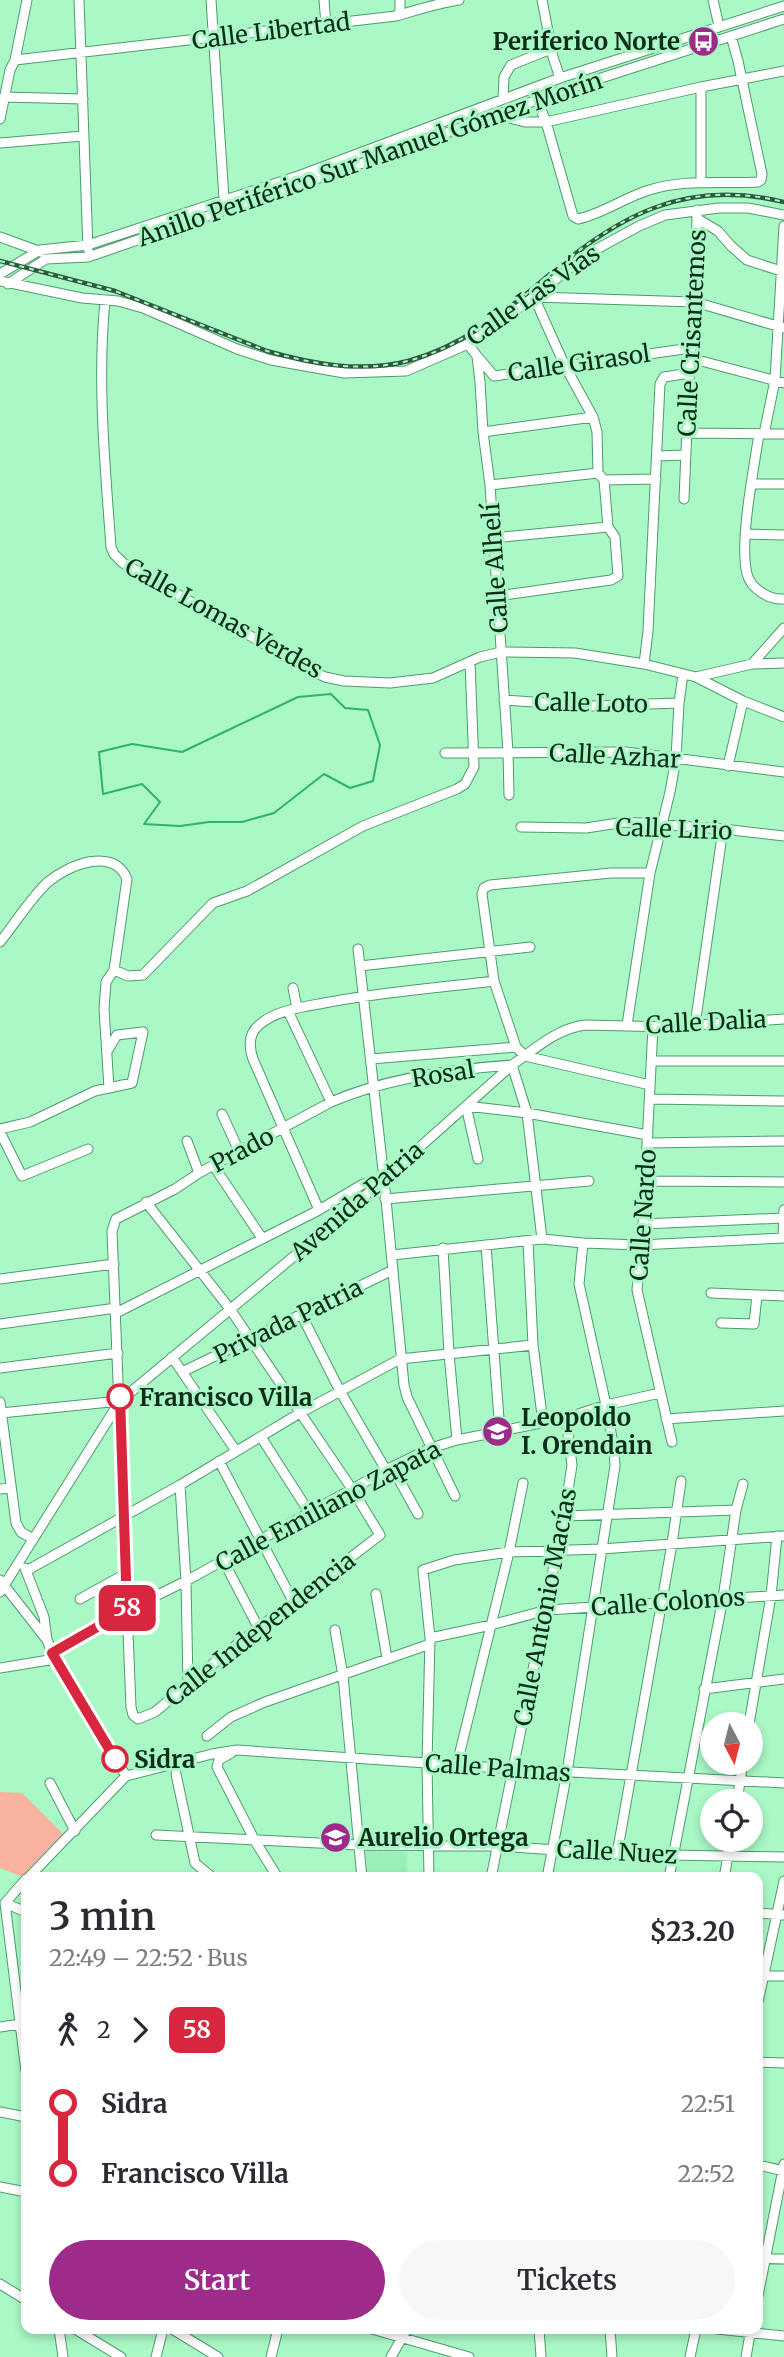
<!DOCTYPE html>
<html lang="en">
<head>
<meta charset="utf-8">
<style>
  body { margin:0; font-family:Merriweather,serif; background:#f7f7f7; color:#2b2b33; height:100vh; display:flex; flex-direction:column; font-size:26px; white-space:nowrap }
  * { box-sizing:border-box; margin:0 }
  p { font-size:23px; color:#7c7c81 }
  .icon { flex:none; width:38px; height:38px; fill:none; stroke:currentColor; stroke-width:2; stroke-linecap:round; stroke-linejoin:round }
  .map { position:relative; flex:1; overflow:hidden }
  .sheet { position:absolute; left:21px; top:1872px; width:742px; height:462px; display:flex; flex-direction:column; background:#fff; border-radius:14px; box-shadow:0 4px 10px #0003 }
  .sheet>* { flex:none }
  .badge { padding:0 14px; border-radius:10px; font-size:24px; line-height:46px }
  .needle { width:46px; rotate:173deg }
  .controls { position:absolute; left:700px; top:1712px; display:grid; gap:14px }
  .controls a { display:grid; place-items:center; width:63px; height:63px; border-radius:50%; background:#fff; box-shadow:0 4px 10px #0003; font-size:35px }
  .map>.badge { position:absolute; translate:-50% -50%; box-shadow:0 0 0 4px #fff }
  .legs { display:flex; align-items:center; gap:10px; height:77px; padding:0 28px; font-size:23px }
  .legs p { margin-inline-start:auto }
  .head { display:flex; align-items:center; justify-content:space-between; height:119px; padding:0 28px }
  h1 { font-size:38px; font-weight:600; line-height:52px }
  .action { display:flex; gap:14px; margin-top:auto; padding:14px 28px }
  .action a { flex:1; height:80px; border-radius:42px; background:#9c2b89; color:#fff; font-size:28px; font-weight:600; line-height:80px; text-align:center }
  .action a+a { background:#f7f7f7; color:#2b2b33 }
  ul { padding:0 28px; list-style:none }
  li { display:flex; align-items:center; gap:24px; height:70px; font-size:26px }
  li i { display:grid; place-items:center; width:10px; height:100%; margin:0 9px; background:currentColor }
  li i::after { content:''; width:18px; height:18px; margin:-9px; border:5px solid; border-radius:50%; background:#fff }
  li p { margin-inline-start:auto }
  li:first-child i { background:linear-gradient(#0000 50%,currentColor 0) }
  li:last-child i { background:linear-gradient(currentColor 50%,#0000 0) }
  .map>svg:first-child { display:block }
  .built { fill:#98f0b8 }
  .green { fill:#f9b2a0 }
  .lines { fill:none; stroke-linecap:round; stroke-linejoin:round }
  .stream { stroke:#2fb26e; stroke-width:2 }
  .minor-casing { stroke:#4e9b6c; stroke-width:11 }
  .minor { stroke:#fff; stroke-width:9 }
  .rail-casing { stroke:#2e593f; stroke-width:4.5 }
  .rail { stroke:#a9f8c5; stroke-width:2; stroke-dasharray:5; stroke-linecap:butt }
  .line-1-casing { stroke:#fff; stroke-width:16 }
  .line-1 { stroke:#d7263d; stroke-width:10 }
  .stop-1-dot { fill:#fff; stroke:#d7263d; stroke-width:3.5 }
  .labels { text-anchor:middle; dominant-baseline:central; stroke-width:6; stroke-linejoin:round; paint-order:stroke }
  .street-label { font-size:24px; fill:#0c2d1a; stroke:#a9f8c5 }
  .poi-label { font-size:24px; font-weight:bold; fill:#0c2d1a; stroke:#a9f8c5; text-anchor:start }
  .stop-label { font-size:24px; font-weight:bold; fill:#0c2d1a; stroke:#a9f8c5; text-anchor:start }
</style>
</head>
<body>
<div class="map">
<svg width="784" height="2357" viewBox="0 0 784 2357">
  <rect width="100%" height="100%" fill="#a9f8c5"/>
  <!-- built -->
  <path class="built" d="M366,1851L407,1852L406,1878H368Z"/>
  <!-- green -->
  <path class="green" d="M0,1792L22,1793L64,1835L23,1877L0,1868Z"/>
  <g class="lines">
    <!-- stream -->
    <path class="stream" d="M331,694L345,708L368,710L380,745L373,781L350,788L324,774L274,813L242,822H209L180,826L144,824L160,802L142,784L103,794L99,752L132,744L182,752L298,697Z"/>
    <defs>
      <path id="minor" d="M79,0L88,249
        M211,0L224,199
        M324,0L326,25
        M542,0L553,57L560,78
        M713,0L719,26
        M396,16L400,12V0
        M15,60L396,16C417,10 438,3 459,0
        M4,97L83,99
        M503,99L504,77L511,65L551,49
        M537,99L546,122L573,216L578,219C600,215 626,197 649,190C685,179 721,184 758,182L761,180L762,174L738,61L731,36
        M498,115L525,122H546L701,87L784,71
        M0,119L10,70L15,60L27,0
        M0,143L83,136
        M701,182V87
        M698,219L718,231L731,246L747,260L784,272
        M0,237L41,252
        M0,274L40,250L88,245L301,175L560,78L784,6
        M0,281L82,298L118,301L143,308L237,349L271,360L344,373L406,371L468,344L534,297L584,256L639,226L665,215L719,208H748L784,215
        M8,284L46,259L88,257L389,154L567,89L784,19
        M105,301C97,382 105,465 111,547L114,554L123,563L308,669L325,677L344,681L390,683L433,678L480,657L501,652L575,653L644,664L696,677L743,701L784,717
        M468,344L477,356L480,382L483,432L490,485L508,752L509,795
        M477,356L494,376L691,348
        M690,358L784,383
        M483,432L593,417
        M687,433L784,434
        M759,434C754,468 739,542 747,574C751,589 769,600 784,599
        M764,434L775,380L784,226
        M657,456L685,455
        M604,480L656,479
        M751,484H784
        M490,485L598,473
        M684,499L690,358L696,287L697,210
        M746,534L784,535
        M493,538L608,527
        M497,596L611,580L618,576L615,537L608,527L604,480L598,473L597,432L593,417L565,366L534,297L695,302L784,328
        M644,664L648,631L660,384L664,377L690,373
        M752,664L784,628
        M696,677L752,664L784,663
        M504,700L591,706L679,703
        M445,753L626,752L784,772
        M728,766L743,701
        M521,827L586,828L625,822L723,829L784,836
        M650,873H611L490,885L484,888L482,894L494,981L516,1047L525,1056L650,1085
        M0,942C13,926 33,895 48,882C68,865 114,846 127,879L114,970L128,976L143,975L213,903L247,891L363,826L457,789L465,784L474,767L470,662
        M358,949L384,1179L404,1385L407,1397L455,1496
        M360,966L530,947
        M293,988L297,1008
        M288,1011L331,1102
        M627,1025L650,873L670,792L676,758L679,703L683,674
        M695,1025L723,829
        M653,1027L643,1224L637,1290L672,1442
        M371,1059L516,1047
        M652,1061H784
        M109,1088L104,1009L106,982L114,970
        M650,1099L784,1101
        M222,1114L239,1151
        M0,1129L30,1122L95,1091L132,1083L143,1032L117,1035L108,1050
        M0,1132L22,1176L88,1149
        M187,1141L199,1173
        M648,1143L784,1141
        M478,1159L466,1106L527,1113L648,1135
        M213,1165L262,1238
        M646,1181L784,1182
        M385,1199L589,1181
        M146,1202L230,1309L352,1489L380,1535L226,1653L155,1712L138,1719L133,1715L131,1707L112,1231L116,1219L175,1189L199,1173L331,1102C386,1078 453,1069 512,1065L527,1113L542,1239
        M319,1210L253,1059C249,1047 248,1034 259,1025C276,1010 303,1007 324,1003C380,992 437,988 494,981
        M643,1224L783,1218
        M783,1238L784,1210
        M528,1241L533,1345L543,1423
        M486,1245L500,1432
        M443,1248L449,1354L457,1440
        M392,1255L542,1239L583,1243L640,1245L784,1238
        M0,1279L114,1264
        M711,1293L784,1296
        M116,1313L319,1210L363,1184L382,1179
        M301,1314L340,1391L386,1470
        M721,1323L754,1324L757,1295
        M0,1324L116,1308
        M172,1357L236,1451
        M0,1368L118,1353
        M182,1372L393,1270
        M0,1402L16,1523L21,1532L33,1539
        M1,1413L120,1401
        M666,1419L784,1411
        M261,1437L309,1512
        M219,1461L293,1601
        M392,1467L418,1514
        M180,1485L186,1581L188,1684
        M0,1489L11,1488
        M564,1516L736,1510
        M223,1560L259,1629
        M25,1568L44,1617L47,1640
        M26,1571L180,1485L300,1413L400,1359L533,1345
        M0,1580L47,1640L55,1659L126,1776
        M0,1592L120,1401L340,1218L512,1065C535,1049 556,1029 585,1025L670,1027L784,1019
        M376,1594L387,1658
        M80,1599L125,1574
        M335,1630L343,1676L362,1878
        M430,1638L491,1625L547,1610L784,1595
        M53,1653L127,1610L186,1581L392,1467L431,1448L457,1440L566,1418L606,1405L660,1393
        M0,1668L55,1659
        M704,1689L784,1679
        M749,1724L771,1596L777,1536
        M207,1736L231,1717L265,1702L430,1644
        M231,1753L219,1760L217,1767L255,1841L278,1878
        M457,1764L509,1552L523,1483
        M176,1774L195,1863L213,1878
        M50,1783L75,1831
        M737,1801L743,1762
        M156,1835L358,1845L497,1846L617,1854L784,1857
        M617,1854L672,1544L681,1481
        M28,1878L126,1776L212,1754L237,1750L513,1769L784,1783
        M429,1878L427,1763L430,1638L423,1570L454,1560L509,1552L601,1549L784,1536
        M491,1878L564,1516L572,1465L566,1418
        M547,1878L567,1772L615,1466L614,1449L606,1405L579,1284L583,1243
        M669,1878L723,1598L736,1510L743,1484
        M724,1878L731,1839
        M5,1903L26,2071
        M5,1903L26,1879
        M5,1903L26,1912
        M758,1913L784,1915
        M758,1976H784
        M758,2002L784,1881
        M0,2027L20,2024
        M758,2062L784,2063
        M0,2112L26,2117
        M758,2165L784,2171
        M0,2187L26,2192
        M758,2258L784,2259
        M0,2284L26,2300
        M758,2296L784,2164
        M59,2329L63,2357
        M75,2329L121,2357
        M172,2329L218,2357
        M372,2329L469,2357
        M539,2329L541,2357
        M610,2329L612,2357
        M717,2329L784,2336
        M156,2357L163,2329
        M271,2357L278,2329
        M391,2357L407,2329
        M690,2357L696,2329
        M746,2357L751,2329"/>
    </defs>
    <!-- minor casing -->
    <use href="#minor" class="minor-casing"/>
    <!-- minor -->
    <use href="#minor" class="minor"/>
    <defs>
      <path id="rail" d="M0,261L115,291L267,351C312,364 361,373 408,361C460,347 503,314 543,280C616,216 685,178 784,202"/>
    </defs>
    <!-- rail casing -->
    <use href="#rail" class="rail-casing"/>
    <!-- rail -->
    <use href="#rail" class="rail"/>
  </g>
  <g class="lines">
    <defs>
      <path id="line-1" d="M115,1759L52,1653L127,1610L120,1397"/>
    </defs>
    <!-- line-1 casing -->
    <use href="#line-1" class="line-1-casing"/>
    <!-- line-1 -->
    <use href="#line-1" class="line-1"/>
  </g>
  <!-- icons -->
  <defs>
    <symbol id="bus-disc" viewBox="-11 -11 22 22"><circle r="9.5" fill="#9c2b89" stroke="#a9f8c5"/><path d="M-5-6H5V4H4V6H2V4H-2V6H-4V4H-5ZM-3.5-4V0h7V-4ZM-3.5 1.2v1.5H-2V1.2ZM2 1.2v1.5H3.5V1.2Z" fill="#fff"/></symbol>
    <symbol id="school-disc" viewBox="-11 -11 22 22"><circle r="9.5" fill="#9c2b89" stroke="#a9f8c5"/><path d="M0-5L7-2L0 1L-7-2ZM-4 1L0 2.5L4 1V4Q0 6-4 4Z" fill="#fff"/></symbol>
  </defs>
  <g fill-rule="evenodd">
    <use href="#bus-disc" x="686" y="24" width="35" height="35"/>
    <use href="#school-disc" x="480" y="1414" width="35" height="35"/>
    <use href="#school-disc" x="318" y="1820" width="35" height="35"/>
  </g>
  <!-- markers -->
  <g class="stop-1-dot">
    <circle cx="120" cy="1397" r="12"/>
    <circle cx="115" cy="1759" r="12"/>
  </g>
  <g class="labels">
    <!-- street labels -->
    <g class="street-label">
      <text transform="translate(271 31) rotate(-7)">Calle Libertad</text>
      <text transform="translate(370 159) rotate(-19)">Anillo Periférico Sur Manuel Gómez Morín</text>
      <text transform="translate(533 295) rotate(-35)">Calle Las Vías</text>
      <text transform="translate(692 333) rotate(-87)">Calle Crisantemos</text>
      <text transform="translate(579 363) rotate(-8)">Calle Girasol</text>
      <text transform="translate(495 568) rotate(-94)">Calle Alhelí</text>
      <text transform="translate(224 618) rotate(29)">Calle Lomas Verdes</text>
      <text transform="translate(591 703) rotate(1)">Calle Loto</text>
      <text transform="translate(615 756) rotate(3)">Calle Azhar</text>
      <text transform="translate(674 829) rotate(2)">Calle Lirio</text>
      <text transform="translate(706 1022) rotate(-3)">Calle Dalia</text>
      <text transform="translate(443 1074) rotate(-9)">Rosal</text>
      <text transform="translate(242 1150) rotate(-28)">Prado</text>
      <text transform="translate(357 1201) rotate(-41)">Avenida Patria</text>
      <text transform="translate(643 1215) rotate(-86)">Calle Nardo</text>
      <text transform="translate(288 1321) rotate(-26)">Privada Patria</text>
      <text transform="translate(328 1506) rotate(-28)">Calle Emiliano Zapata</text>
      <text transform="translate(668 1602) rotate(-4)">Calle Colonos</text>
      <text transform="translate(545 1607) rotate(-79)">Calle Antonio Macías</text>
      <text transform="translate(260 1629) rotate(-38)">Calle Independencia</text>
      <text transform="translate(498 1768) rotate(4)">Calle Palmas</text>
      <text transform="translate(617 1852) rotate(3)">Calle Nuez</text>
    </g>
    <!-- poi labels -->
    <g class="poi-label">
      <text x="680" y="41" text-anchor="end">Periferico Norte</text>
      <text x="521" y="1417">Leopoldo<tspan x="521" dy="28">I. Orendain</tspan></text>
      <text x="358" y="1837">Aurelio Ortega</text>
    </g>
    <!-- stop labels -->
    <g class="stop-label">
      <text x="139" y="1397">Francisco Villa</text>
      <text x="134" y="1759">Sidra</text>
    </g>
  </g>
</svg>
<div class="controls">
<a><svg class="needle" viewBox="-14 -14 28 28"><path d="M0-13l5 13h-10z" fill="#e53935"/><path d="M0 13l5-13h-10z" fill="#7c7c81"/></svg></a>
<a><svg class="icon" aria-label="locate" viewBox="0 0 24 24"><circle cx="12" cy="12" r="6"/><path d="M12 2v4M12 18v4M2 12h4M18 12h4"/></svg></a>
</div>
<b class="badge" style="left:127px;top:1608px;background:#d7263d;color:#fff">58</b>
<section class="sheet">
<div class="head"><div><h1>3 min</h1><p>22:49 – 22:52 · Bus</p></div><b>$23.20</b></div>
<div class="legs"><svg class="icon" aria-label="walk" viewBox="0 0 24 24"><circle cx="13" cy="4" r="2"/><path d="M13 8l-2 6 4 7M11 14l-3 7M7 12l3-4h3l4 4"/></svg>2<svg class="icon" aria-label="forward" viewBox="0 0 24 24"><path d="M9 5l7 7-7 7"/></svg><b class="badge" style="background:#d7263d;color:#fff">58</b></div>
<ul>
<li><i style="color:#d7263d"></i><b>Sidra</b><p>22:51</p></li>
<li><i style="color:#d7263d"></i><b>Francisco Villa</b><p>22:52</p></li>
</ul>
<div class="action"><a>Start</a><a>Tickets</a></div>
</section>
</div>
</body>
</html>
